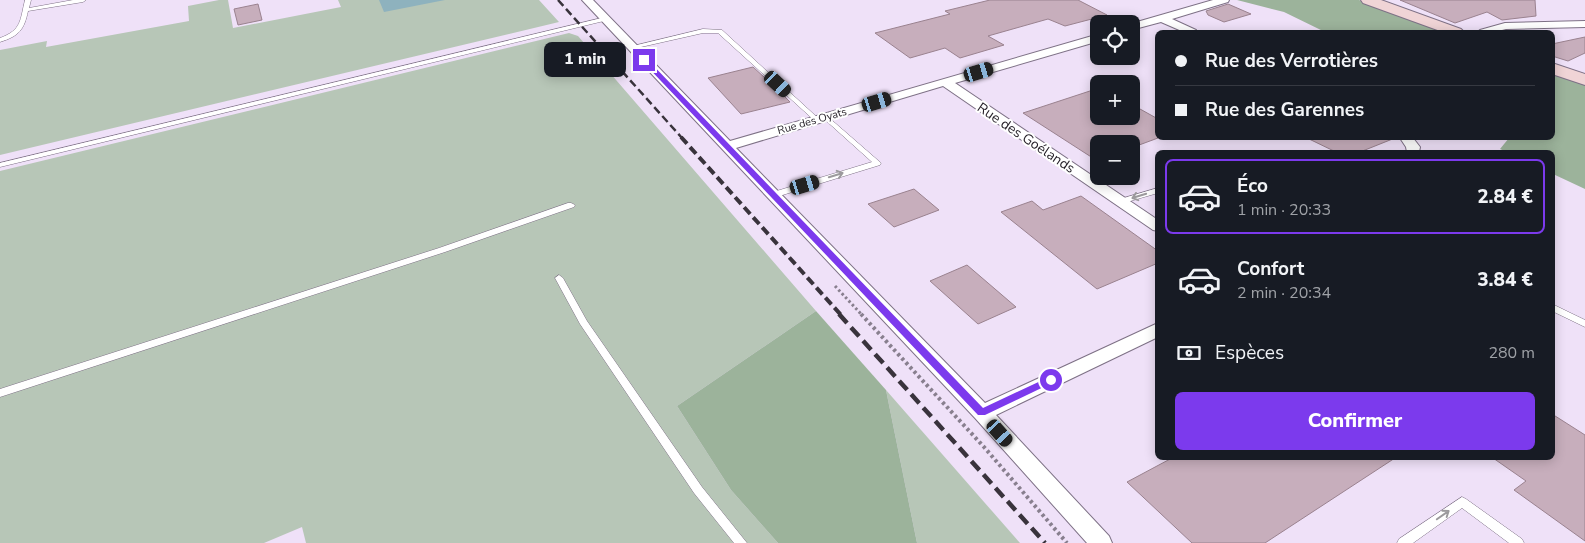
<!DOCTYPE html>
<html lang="fr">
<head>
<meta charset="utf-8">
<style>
	:root { --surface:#171b24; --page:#242831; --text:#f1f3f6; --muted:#9ea1a6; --line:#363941; --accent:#7c3aed }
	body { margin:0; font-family:"Nunito Sans",sans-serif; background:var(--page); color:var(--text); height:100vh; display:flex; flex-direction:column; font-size:19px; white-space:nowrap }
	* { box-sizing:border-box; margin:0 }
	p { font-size:16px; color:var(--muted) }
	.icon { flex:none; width:28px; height:28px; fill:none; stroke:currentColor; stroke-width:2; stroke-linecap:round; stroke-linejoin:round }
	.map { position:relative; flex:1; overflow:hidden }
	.drawer { position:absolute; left:1155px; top:150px; width:400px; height:310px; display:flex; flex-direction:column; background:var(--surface); border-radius:8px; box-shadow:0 2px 12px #0003 }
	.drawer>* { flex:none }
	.guide { position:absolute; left:1155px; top:30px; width:400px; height:110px; border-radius:8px; box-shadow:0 2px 12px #0003; display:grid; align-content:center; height:110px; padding:0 20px; background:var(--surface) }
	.fabs { position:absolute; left:1090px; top:15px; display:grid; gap:10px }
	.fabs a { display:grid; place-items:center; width:50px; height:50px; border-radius:8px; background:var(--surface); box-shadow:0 2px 12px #0003; font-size:25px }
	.end { position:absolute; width:22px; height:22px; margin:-11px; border:6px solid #7c3aed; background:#fff; box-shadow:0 0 0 2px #fff }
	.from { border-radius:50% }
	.bubble { position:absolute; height:35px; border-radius:8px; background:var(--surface); box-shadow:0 2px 12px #0003; font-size:16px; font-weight:800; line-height:35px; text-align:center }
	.car { position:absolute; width:15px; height:30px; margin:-15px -8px; border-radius:6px; box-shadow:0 0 4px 1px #0007; background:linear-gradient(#222 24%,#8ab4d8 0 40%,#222 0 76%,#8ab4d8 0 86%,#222 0) }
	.guide b { display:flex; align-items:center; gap:18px; height:48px; font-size:19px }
	.guide b+b { border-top:1px solid var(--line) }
	.guide i { width:12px; height:12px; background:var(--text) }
	ul { padding:9px 0 0; list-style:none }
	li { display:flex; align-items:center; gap:15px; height:75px; margin:0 10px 8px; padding:0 10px; border:2px solid transparent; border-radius:8px }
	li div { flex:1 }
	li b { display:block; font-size:19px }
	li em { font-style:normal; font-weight:800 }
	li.on { border-color:var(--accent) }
	li>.icon { width:45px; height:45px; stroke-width:1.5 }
	.pay { display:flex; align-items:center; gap:12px; height:55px; padding:0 20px; font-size:19px }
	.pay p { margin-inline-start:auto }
	.primary-button { display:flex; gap:10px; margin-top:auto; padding:10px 20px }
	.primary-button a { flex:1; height:58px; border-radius:8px; background:var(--accent); color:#fff; font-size:20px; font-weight:800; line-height:58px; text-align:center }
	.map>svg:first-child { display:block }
	.green { fill:#b7c6b7 }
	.forest { fill:#9cb39b }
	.water { fill:#8eb2be }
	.building { fill:#c7aebc; stroke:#9a828f }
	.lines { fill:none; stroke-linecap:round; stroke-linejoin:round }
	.lane-casing { stroke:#7e7186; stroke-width:1 }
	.street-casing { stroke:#7e7186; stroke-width:2 }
	.secondary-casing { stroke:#7e7186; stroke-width:2 }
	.path-far1 { stroke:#887f8e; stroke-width:3; stroke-dasharray:2.5 2.5; stroke-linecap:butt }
	.path { stroke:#887f8e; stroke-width:4; stroke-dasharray:3 3; stroke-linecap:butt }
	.lane { fill:#fff; fill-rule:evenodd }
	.street { fill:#fff; fill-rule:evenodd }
	.secondary { fill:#f0d4d6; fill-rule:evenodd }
	.rail-far2 { stroke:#39333c; stroke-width:2.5; stroke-dasharray:8 4; stroke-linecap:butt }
	.rail-far1 { stroke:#39333c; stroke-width:4; stroke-dasharray:9 4.5; stroke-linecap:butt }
	.rail { stroke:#39333c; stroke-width:4.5; stroke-dasharray:12 6; stroke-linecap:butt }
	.oneway { stroke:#9c9a9d }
	.route { fill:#7c3aed }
	.labels { text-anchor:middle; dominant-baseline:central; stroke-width:4; stroke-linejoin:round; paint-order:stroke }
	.far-street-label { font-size:11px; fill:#231e26; stroke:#fff }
	.street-label { font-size:14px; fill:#231e26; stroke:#fff }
</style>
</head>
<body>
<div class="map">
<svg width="1585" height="543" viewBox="0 0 1585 543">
	<rect width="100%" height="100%" fill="#efe1f8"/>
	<g class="green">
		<path d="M219 0H228L233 28 341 7 338 0H539L559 22 0 155V50L47 41 46 47 189 21 188 6Z"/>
		<path d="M569 33 578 36 816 311 677 406 731 490 778 543H306L302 527 264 543H0V171Z"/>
		<path d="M886 390 1020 543H917Z"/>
	</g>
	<g class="forest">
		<path d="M1237 0H1359L1447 32H1325L1284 12Z"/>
		<path d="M1553 72 1585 84V189L1553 174 1552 152H1507L1500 149 1509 138H1552Z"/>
		<path d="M816 311 886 390 917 543H778L731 490 677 406Z"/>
	</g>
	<path class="water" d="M379 0H445L384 12Z"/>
	<g class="building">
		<path d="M990 0H1078L1107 15 1065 26 1048 19 988 36 1004 45 960 58 945 48 910 58 875 33 950 14 945 11Z"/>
		<path d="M1400 0H1535L1536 16 1502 20 1487 12 1455 23Z"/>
		<path d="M258 4 262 20 238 25 234 9Z"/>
		<path d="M1228 4 1251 14 1224 22 1208 15 1206 11Z"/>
		<path d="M1585 37V53L1568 61 1552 56V44Z"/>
		<path d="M753 67 776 88 790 102 741 114 708 78Z"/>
		<path d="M1099 88V116H1131V104L1158 119V138L1131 148V144H1099V162L1023 113Z"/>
		<path d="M1307 138H1395L1360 152H1336Z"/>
		<path d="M914 189 939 210 894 227 868 204Z"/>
		<path d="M1081 196 1158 251V263L1097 289 1001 212 1032 201 1043 210Z"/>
		<path d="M967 265 1016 307 978 324 930 281Z"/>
		<path d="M1552 414 1585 435V541L1514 490 1526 481 1493 458H1552Z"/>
		<path d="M1172 458H1395L1265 543H1192L1127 482Z"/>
	</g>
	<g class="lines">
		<defs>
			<g id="lane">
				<path d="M25 0H31L29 8 73 0H86L83 2 28 11C24 30 19 36 0 42V38C22 30 20 20 25 0Z"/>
				<path d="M606 17 609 19 608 20 0 167V163Z"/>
				<path d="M703 29 722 30 819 119V121H815L718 33H703L632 49 629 47Z"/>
				<path d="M825 115 827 116 881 163 880 165 776 197H770L769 195 770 193 872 162 823 118V116Z"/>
				<path d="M1158 188V193L1120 204 1116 202 1117 200Z"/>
				<path d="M568 203H571L575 205 574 207 445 252 0 397V389L439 248Z"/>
				<path d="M559 275 563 278 587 321 702 487 747 543H734L694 493 580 324 555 278Z"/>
				<path d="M1552 304 1585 320V327L1552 311Z"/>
				<path d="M1462 497 1466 499 1522 539 1524 543H1509L1462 508 1413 543H1397L1399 539Z"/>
			</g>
			<g id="street">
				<path d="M582 0H593L730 141 1099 34V41L955 83 1158 220V231L1153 230 943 86 736 148 985 403 1158 323V337L996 415 1109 536 1112 543H1087L975 418Z"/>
				<path d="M1213 0H1229L1228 2 1172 19 1196 30 1197 32H1184L1161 22 1131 30 1130 24Z"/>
				<path d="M1585 21V27L1506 29 1494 32H1478L1480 30 1505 23Z"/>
				<path d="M1400 138H1413L1420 147 1419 152H1407L1406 147Z"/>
			</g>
			<g id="secondary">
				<path d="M1361 0H1381L1461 29 1464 32H1443L1363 3Z"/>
				<path d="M1552 63 1585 74V85L1552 74Z"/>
			</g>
		</defs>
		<use href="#lane" class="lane-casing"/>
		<use href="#street" class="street-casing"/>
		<use href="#secondary" class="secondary-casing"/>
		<path class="path-far1" d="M835 286 862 315"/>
		<path class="path" d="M861 314 984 447 1067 543"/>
		<use href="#lane" class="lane"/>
		<use href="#street" class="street"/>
		<use href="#secondary" class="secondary"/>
		<path class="rail-far2" d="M558 0 682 138"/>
		<path class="rail-far1" d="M681 137 841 315"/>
		<path class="rail" d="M839 314 1045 543"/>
	</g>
	<defs><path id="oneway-shaft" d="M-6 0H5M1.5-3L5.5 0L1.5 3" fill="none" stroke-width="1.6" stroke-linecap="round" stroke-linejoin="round" transform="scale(1.25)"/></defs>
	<g class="oneway">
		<use href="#oneway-shaft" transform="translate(836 175) rotate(-17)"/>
		<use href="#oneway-shaft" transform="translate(1139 196) rotate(163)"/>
		<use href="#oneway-shaft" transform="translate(1443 515) rotate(-35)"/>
	</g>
	<path class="route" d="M642 58H646L983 408 1047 378H1054V382L985 415H978L642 61Z"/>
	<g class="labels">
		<g class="far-street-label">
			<text transform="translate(812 121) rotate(-16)">Rue des Oyats</text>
		</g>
		<g class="street-label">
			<text transform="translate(1026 138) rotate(34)">Rue des Goélands</text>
		</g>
	</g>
</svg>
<div class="fabs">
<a><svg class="icon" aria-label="locate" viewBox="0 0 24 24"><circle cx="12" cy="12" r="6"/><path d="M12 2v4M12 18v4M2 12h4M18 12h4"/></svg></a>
<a>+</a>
<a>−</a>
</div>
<i class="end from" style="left:1051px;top:380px"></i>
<i class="end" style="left:644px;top:60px"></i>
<div class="bubble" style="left:544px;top:42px;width:82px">1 min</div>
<i class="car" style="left:979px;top:72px;rotate:73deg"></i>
<i class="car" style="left:778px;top:84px;rotate:133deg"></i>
<i class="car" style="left:877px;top:102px;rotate:73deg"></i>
<i class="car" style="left:805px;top:185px;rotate:73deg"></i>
<i class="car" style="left:1000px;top:433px;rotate:138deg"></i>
<div class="guide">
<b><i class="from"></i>Rue des Verrotières</b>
<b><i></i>Rue des Garennes</b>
</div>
<section class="drawer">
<ul>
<li class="on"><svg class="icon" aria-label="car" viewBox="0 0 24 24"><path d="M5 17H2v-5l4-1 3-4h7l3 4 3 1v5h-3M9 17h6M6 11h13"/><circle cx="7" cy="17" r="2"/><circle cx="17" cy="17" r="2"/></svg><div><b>Éco</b><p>1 min · 20:33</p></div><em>2.84 €</em></li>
<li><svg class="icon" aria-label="car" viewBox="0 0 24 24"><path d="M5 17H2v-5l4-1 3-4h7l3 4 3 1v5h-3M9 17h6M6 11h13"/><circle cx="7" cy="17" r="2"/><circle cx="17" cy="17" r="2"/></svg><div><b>Confort</b><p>2 min · 20:34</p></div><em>3.84 €</em></li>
</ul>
<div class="pay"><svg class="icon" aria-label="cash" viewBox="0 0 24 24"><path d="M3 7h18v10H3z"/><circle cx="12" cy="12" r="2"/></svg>Espèces<p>280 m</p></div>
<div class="primary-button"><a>Confirmer</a></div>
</section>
</div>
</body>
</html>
